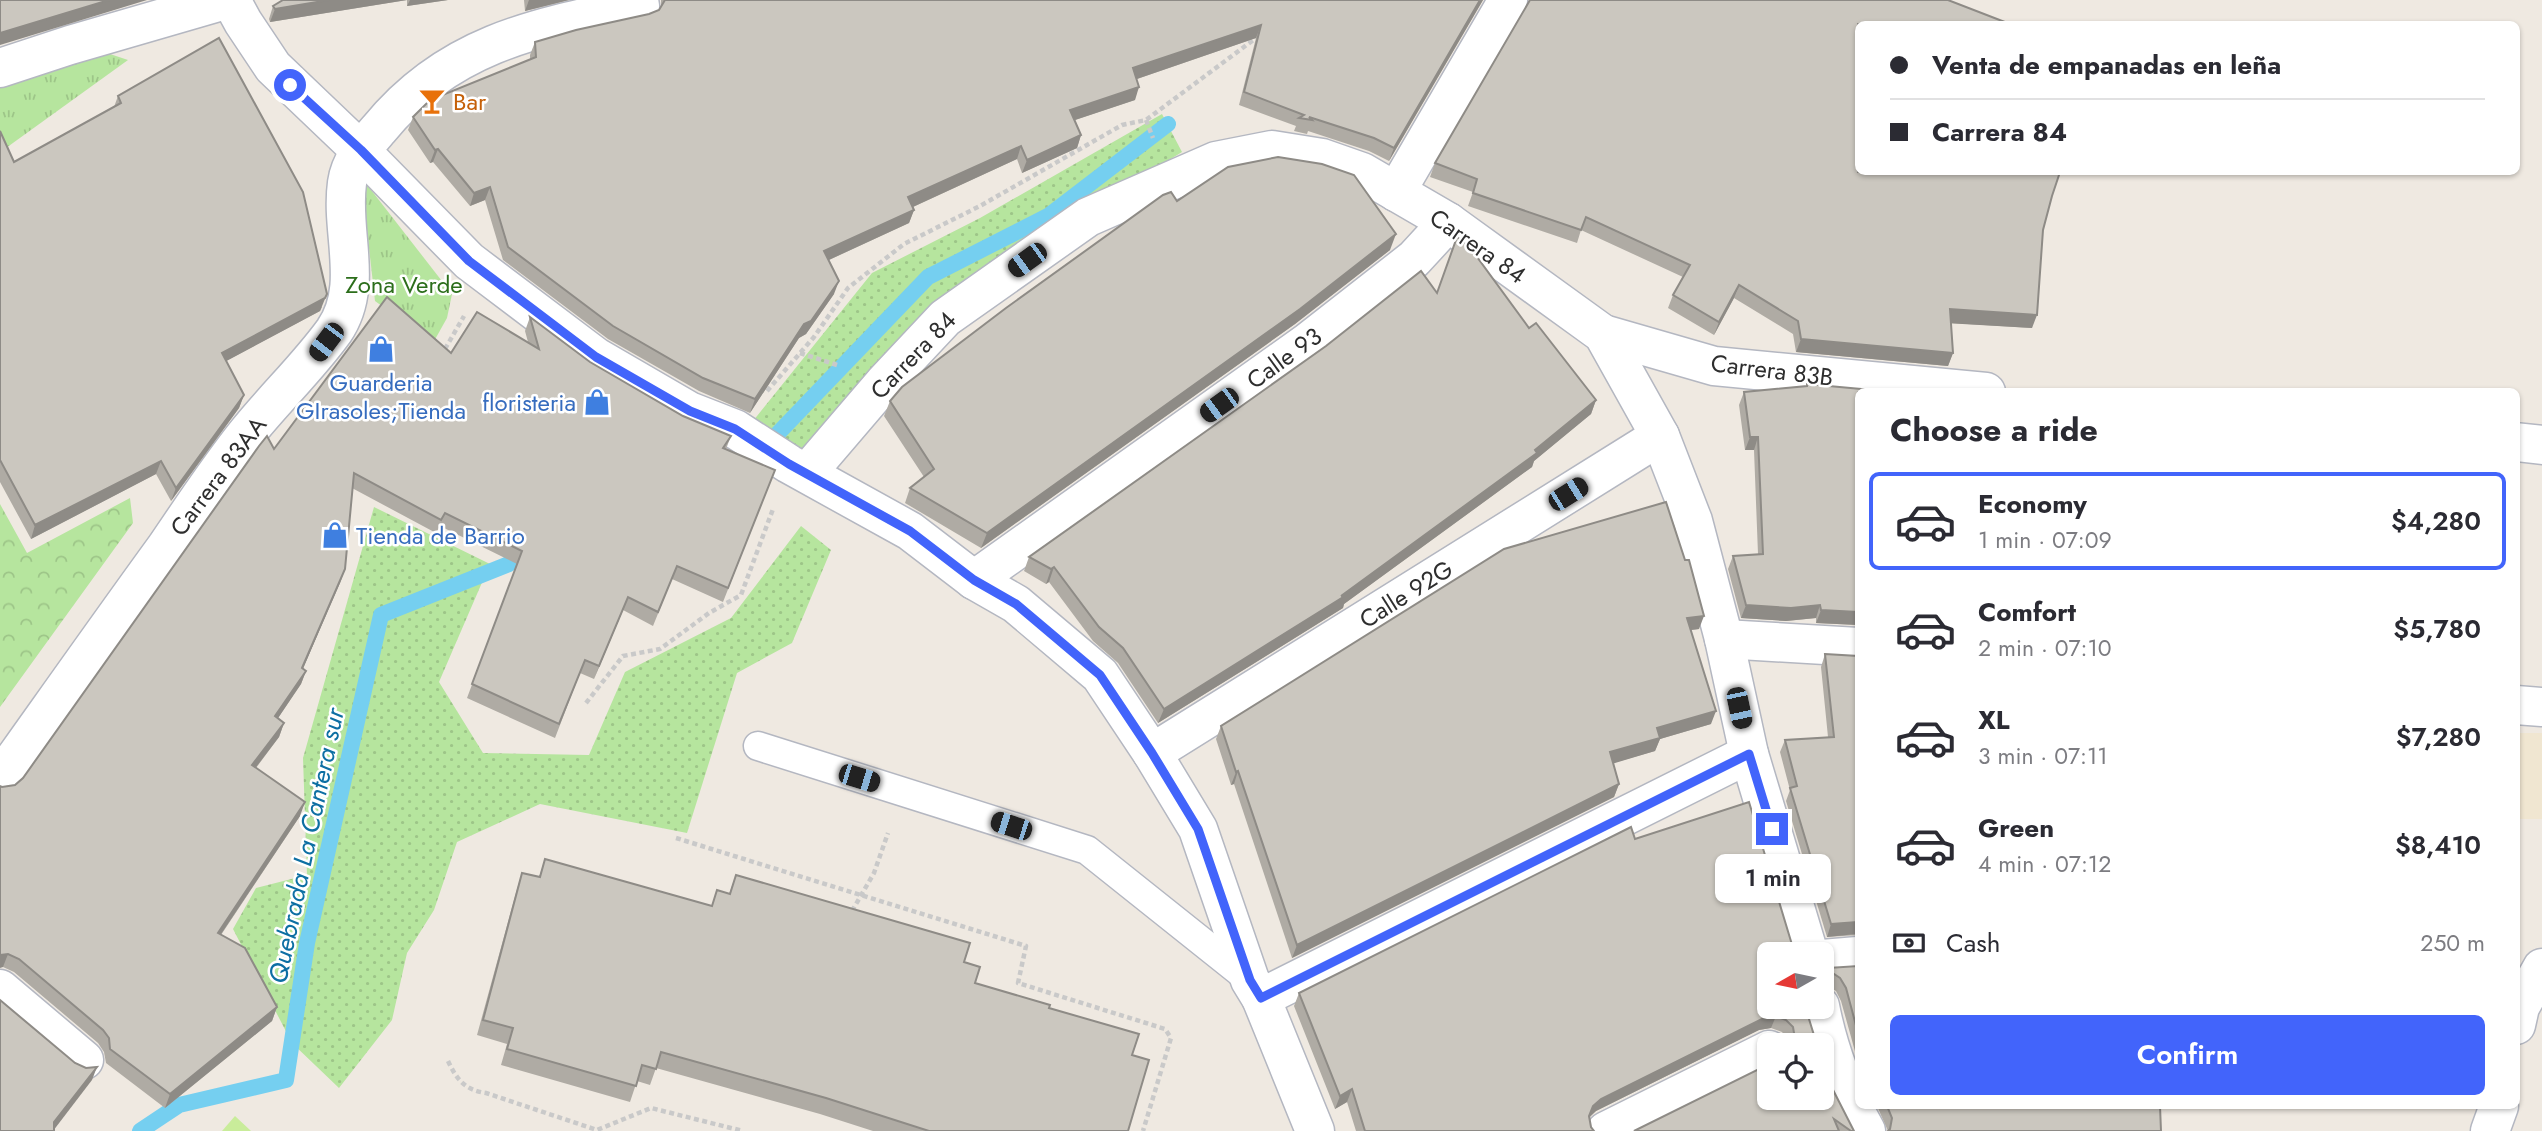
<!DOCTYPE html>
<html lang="en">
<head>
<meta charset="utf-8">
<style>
	:root { --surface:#fff; --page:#f7f7f7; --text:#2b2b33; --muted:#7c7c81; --line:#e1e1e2; --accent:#4264fb }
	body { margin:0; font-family:Jost,sans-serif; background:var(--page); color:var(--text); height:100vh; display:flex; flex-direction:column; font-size:26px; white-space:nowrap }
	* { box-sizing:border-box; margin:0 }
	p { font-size:23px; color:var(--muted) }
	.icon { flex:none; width:38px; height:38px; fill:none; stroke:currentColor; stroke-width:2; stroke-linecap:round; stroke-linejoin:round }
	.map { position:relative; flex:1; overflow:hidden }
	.drawer { position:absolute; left:1855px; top:388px; width:665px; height:721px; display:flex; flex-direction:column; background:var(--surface); border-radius:10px; box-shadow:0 2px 5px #0004 }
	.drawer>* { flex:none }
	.top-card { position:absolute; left:1855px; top:21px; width:665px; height:154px; border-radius:10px; box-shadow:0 2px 5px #0004; display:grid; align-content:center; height:154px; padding:0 35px; background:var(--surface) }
	.needle { width:46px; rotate:261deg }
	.controls { position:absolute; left:1757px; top:942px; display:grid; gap:14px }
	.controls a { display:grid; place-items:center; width:77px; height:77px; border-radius:10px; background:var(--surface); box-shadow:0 2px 5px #0004; font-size:35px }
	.end { position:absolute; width:32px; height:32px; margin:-16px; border:9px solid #4264fb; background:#fff; box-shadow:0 0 0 4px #fff }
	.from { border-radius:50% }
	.bubble { position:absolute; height:49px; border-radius:10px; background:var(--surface); box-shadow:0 2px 5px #0004; font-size:23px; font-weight:600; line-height:49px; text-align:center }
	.car { position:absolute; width:21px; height:42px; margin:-21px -10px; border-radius:9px; box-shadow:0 0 5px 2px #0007; background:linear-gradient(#222 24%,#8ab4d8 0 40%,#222 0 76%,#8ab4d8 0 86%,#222 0) }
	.top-card b { display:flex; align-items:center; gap:24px; height:66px; font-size:26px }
	.top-card b+b { border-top:2px solid var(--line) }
	.top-card i { width:18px; height:18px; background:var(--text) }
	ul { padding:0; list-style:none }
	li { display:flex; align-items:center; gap:21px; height:98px; margin:0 14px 10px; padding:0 21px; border:4px solid transparent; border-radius:10px }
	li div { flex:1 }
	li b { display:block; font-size:26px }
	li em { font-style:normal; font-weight:600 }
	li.active { border-color:var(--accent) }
	li>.icon { width:63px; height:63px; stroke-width:1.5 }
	h2 { padding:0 35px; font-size:32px; line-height:84px }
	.pay { display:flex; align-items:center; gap:18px; height:77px; padding:0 35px; font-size:26px }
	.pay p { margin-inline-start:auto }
	.primary-button { display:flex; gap:14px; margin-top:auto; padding:14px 35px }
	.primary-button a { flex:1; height:80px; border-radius:10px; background:var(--accent); color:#fff; font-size:28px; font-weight:600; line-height:80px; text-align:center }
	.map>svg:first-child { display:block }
	.education { fill:#f0e6d1 }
	.grass { fill:url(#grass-dots) }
	.forest { fill:url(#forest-crowns) }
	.park { fill:url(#park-tufts) }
	.pitch { fill:#c9ec9a }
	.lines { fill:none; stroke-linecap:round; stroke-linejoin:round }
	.stream { stroke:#75cff0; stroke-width:16 }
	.service-casing { stroke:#b4b7c1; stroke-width:31 }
	.minor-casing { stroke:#b4b7c1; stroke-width:41 }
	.tertiary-casing { stroke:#b4b7c1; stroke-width:41 }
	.path { stroke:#c9c9c9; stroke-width:4.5; stroke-dasharray:5 3.5; stroke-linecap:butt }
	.service { stroke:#fff; stroke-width:28 }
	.minor { stroke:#fff; stroke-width:38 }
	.tertiary { stroke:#fff; stroke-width:38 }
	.wall { fill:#afaba4 }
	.shaded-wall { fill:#8e8b86 }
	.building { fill:#cbc7bf; stroke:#8e8b86; stroke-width:2 }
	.route { stroke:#4264fb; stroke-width:9 }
	.labels { text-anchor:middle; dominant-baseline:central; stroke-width:5; stroke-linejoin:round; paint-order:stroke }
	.food-label { font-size:24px; fill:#c56008; stroke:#fff; text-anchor:start }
	.street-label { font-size:24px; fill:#2e2e2e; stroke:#fff }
	.park-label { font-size:24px; fill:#2c6e1b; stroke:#fff }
	.shop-label { font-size:24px; fill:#366cbe; stroke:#fff }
	.water-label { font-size:26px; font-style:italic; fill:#0d6fa3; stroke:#fff }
</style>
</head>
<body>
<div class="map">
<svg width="2542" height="1131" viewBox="0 0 2542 1131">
	<defs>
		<pattern id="grass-dots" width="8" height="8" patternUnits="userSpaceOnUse" patternTransform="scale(1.75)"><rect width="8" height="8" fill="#b6e59e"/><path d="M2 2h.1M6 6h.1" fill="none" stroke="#9dc588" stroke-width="1.8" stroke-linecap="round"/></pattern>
		<pattern id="forest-crowns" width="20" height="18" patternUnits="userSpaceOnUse" patternTransform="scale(1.75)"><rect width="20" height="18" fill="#b6e59e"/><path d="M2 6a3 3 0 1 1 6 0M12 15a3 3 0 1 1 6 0" fill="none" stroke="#9dc588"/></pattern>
		<pattern id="park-tufts" width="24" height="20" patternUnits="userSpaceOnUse" patternTransform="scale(1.75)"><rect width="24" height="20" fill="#b6e59e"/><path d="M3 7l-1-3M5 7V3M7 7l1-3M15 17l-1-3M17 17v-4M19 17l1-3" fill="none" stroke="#9dc588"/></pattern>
	</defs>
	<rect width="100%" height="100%" fill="#efe9e1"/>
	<rect class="education" x="2517" y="733" width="25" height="86"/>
	<g class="grass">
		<path d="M1162 114 1182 152 1042 238 796 456 749 426 872 273 980 218Z"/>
		<path d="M374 507 490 564 439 682 483 753 589 755 625 672 731 618 801 526 831 550 792 643 737 673 687 833 540 804 457 842 434 910 407 953 392 1020 339 1088 292 1043 233 929 256 888 307 875 303 758Z"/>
	</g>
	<path class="forest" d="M130 498 133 523 0 707V504L27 553Z"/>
	<g class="park">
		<path d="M98 50 128 60 6 148 0 134V87Z"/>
		<path d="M361 177 452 294 447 318 433 343 375 301Z"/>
	</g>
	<path class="pitch" d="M235 1116 251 1131H222Z"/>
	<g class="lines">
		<g class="stream">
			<path d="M763 449 928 277 1048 216 1168 124"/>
			<path d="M140 1131 179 1105 286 1080 307 943 381 615 509 564 515 553"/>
		</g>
		<defs>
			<path id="service" d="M758 746 1087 850 1250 980"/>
			<g id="minor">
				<path d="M0 68 70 45 225 0"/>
				<path d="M1396 192 1508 0"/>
				<path d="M1603 334 1714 366 1986 392"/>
				<path d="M2516 442 2542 445"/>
				<path d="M807 473 884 383 945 318 1088 217 1216 161 1272 150 1322 158 1362 172 1448 222 1603 334 1660 436 1693 521 1724 639 1749 754 1809 954"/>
				<path d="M974 580 1308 342 1414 259 1448 222"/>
				<path d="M1724 639 1858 647"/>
				<path d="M2516 705 2542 707"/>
				<path d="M1152 753 1660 436"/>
				<path d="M0 779C55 702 110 624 166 547 192 509 218 469 247 433 275 398 308 367 334 331 365 286 340 233 347 183 350 161 365 145 379 129 449 43 538 27 640 6L639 0"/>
				<path d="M1822 959 1858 956"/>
				<path d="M0 989 84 1060"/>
				<path d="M1261 998 1749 754"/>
				<path d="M1820 1006C1828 1048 1845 1094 1866 1131"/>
				<path d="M2516 1025 2520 1007 2542 968"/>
				<path d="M1606 1131 1769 1050"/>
				<path d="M2490 1131 2499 1106"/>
			</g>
			<path id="tertiary" d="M231 0 243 22 273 67 361 151 469 261 596 357 689 411 735 429 789 464 910 531 974 580 1016 604 1100 675 1152 753 1198 829 1250 980 1261 998 1315 1131"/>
		</defs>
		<use href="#service" class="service-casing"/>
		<use href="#minor" class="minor-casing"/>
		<use href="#tertiary" class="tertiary-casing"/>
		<g class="path">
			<path d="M1146 120 1153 138"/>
			<path d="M445 349 464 316"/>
			<path d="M800 353 837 365"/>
			<path d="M767 391 814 337 848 288 904 244 980 206 1122 125 1146 120 1260 35"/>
			<path d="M586 703 623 656 660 649 709 613 741 595 773 509"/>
			<path d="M676 838 1026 946 1018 983 1165 1029 1171 1038 1143 1131"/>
			<path d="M852 911 874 873 888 833"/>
			<path d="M448 1061C457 1080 465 1090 486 1093L597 1130 651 1108 743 1131"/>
		</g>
		<use href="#service" class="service"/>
		<use href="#minor" class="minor"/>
		<use href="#tertiary" class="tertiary"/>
	</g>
	<g class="wall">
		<path d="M283 0H448L407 6V0L270 22 269 19 273 6Z"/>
		<path d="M524 0H569L525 11Z"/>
		<path d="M661 0H1483L1389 161 1369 151 1308 131 1307 134 1294 131 1296 126 1239 105 1256 38 1137 79 1135 100 1075 120 1081 135 1077 148 1022 173 1017 159 913 207 914 210 909 223 829 260 834 294 806 334 799 338 750 413 699 391 608 339 503 260 485 200 470 206 433 162 430 163 408 130 413 117 530 59V55L535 42 649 14 659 10 661 6Z"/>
		<path d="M1530 0H1948L1858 24 2052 196 2043 230 2032 328 1951 323 1953 353 1948 366 1796 352 1793 334 1734 298 1714 335 1668 308 1673 295 1683 277 1581 230 1577 243 1468 206 1473 192 1430 177 1435 163Z"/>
		<path d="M118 96 322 307 320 311 226 361 244 395 239 408 171 501 156 474 31 539 0 482V131L14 162 114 107Z"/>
		<path d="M1177 201 1390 250 1295 324 981 548 905 503 910 488 924 477 884 416 890 401Z"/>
		<path d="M530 317 590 362 683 416 731 436 726 449 770 483 723 602 672 579 653 626 623 610 594 679 580 673 555 738 467 698 517 564 440 526 436 533 352 488 345 569 303 669 306 671 301 684 278 718 284 723 279 737 256 768 300 816 221 935 277 1007 272 1021 165 1108 106 1063 104 1052 98 1043 14 972 3 967 2 787 15 785 23 778 274 449 451 353 528 342 525 331Z"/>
		<path d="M1529 328 1596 400 1591 414 1534 461 1532 467 1344 604 1343 608 1158 723 1118 663 1093 641 1049 582 1046 584 1024 571 1029 557Z"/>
		<path d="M1807 384 1858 392V625L1816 623V618L1786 621 1741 618 1728 569 1733 556 1758 554 1754 450H1745L1739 405 1744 392 1806 386Z"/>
		<path d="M1504 549 1699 629 1691 630 1711 724 1660 739 1655 751 1613 763 1619 784 1614 797 1292 958 1234 784 1231 785 1216 739 1221 726Z"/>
		<path d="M1825 654 1858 656V935L1827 937 1786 801 1790 790 1780 752 1785 740 1828 737 1821 667Z"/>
		<path d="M1635 839 1769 954 1807 1015 1817 1045H1789L1788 1040 1782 1032 1771 1028 1759 1030 1596 1111 1589 1118 1591 1127 1594 1131H1356L1347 1102 1335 1109 1294 1006 1299 993Z"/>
		<path d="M545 859 712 906 717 890 729 894 736 875 964 962 975 983 1049 1008 1132 1055 1128 1131H873L820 1114 656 1068 650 1085 637 1081 630 1102 501 1065 507 1044 477 1035 517 889 522 873 539 877Z"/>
		<path d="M1858 966V1062L1841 1001 1836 991 1826 985 1828 968Z"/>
		<path d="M1829 1082 1854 1131H1634Z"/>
		<path d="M1877 1106H2160L1888 1131Z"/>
	</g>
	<g class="shaded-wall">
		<path d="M109 0H147L0 45V33Z"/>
		<path d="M329 0H407L270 22 275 9Z"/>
		<path d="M410 0H448L407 6Z"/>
		<path d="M529 0H569L525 11Z"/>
		<path d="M1480 0H1483L1389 161 1394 148Z"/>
		<path d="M1261 25 1256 38 1128 82 1133 68Z"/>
		<path d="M1139 87 1135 100 1066 123 1070 110Z"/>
		<path d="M1081 135 1077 148 1022 173 1027 160Z"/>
		<path d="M1021 146 1017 159 904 211 908 197Z"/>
		<path d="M438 149 433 162 430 163 435 150Z"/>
		<path d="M490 187 485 200 470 206 474 193Z"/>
		<path d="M914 210 909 223 820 264 824 251Z"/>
		<path d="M1396 234 1390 250 1295 324 981 548 987 533Z"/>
		<path d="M839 281 834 294 806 334 799 338 750 413 755 399 804 324Z"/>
		<path d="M1739 285 1734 298 1714 335 1719 322Z"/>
		<path d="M327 294 320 311 217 366 222 353Z"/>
		<path d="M1950 309 2037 315 2032 328 1945 323Z"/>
		<path d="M1801 339 1953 353 1948 366 1796 352Z"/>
		<path d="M244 395 239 408 171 501 176 488Z"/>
		<path d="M1596 400 1591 414 1534 461 1532 467 1344 604 1343 608 1158 723 1164 709 1341 596 1535 450Z"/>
		<path d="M1750 437H1758L1754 450H1745Z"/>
		<path d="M161 461 156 474 31 539 35 525Z"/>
		<path d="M1054 567 1049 582 1046 584 1051 569Z"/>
		<path d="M345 569 340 583 297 682 302 668Z"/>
		<path d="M628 597 623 610 594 679 599 666Z"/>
		<path d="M1746 605H1820L1816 618 1786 621 1741 618Z"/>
		<path d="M1821 610 1858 612V625L1816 623Z"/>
		<path d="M1704 616 1699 629 1682 631 1687 618Z"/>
		<path d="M306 671 301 684 270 730 275 716Z"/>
		<path d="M1716 711 1711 724 1660 739 1655 751 1605 766 1610 752 1657 728Z"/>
		<path d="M284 723 279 737 247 779 252 765Z"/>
		<path d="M1238 771 1234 784 1231 785 1236 772Z"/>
		<path d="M1619 784 1614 797 1292 958 1297 945Z"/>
		<path d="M305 802 300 816 213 946 218 933Z"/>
		<path d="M1858 922V928L1856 934 1827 937 1831 924Z"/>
		<path d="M8 954 3 967 0 968V955Z"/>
		<path d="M1822 972H1831L1826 985H1822Z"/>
		<path d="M277 1007 272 1021 165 1108 170 1094Z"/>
		<path d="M1776 1016 1771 1028 1759 1030 1596 1111 1588 1118 1593 1106 1601 1099 1764 1018Z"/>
		<path d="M97 1067 92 1080 53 1131 54 1122Z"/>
		<path d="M1352 1089 1347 1102 1335 1109 1340 1096Z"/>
	</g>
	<g class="building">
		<path d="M0 0H109L0 33Z"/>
		<path d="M283 0H329L275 9 273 6Z"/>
		<path d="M665 0H1480L1394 148 1374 138 1309 117 1312 120 1299 118 1304 115 1244 92 1261 25 1133 68 1139 87 1070 110 1081 135 1027 160 1021 146 908 197 914 210 824 251 839 281 811 321 804 324 755 399 703 378 613 326 508 247 490 187 474 193 438 149 435 150 413 117 430 100 536 57 535 42 576 30 649 14 659 10Z"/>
		<path d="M1530 0H1948L2010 24H1858V172H2060L2052 196 2043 230 2037 315 1950 309 1953 353 1801 339 1798 321 1739 285 1719 322 1673 295 1690 265 1586 217 1581 230 1473 193 1477 179 1435 163Z"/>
		<path d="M219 38 303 192 327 294 325 298 222 353 244 395 176 488 161 461 35 525 0 460V131L14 162 121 103 118 96Z"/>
		<path d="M1278 157 1322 164 1354 175 1396 234 1300 309 987 533 910 488 934 469 890 401 902 387 1006 308 1163 195 1171 192 1177 201 1228 167Z"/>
		<path d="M1457 237 1469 246 1529 328 1536 323 1596 400 1535 450 1537 453 1341 596 1348 594 1164 709 1123 648 1099 627 1054 567 1051 569 1029 557 1326 346 1421 271 1437 293Z"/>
		<path d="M387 297 451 353 477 312 539 349 530 317 590 362 683 416 731 436 723 448 775 470 728 588 677 566 658 612 628 597 599 666 585 660 559 724 472 684 522 551 445 513 441 520 354 473 345 569 302 668 306 671 275 716 284 723 252 765 305 802 218 933 245 948 277 1007 170 1094 110 1049 109 1038 103 1030 19 959 8 954 0 955V786L2 787 15 785 23 778 259 446 267 436 274 449Z"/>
		<path d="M1807 384 1894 392H1858V612L1821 610 1820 605 1791 608 1746 605 1733 556 1763 554 1758 437H1750L1744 392 1807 386Z"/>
		<path d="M1666 502 1685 560H1689L1704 616 1687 618 1716 711 1657 728 1660 738 1610 752 1619 784 1297 945 1238 771 1236 772 1221 726 1504 549Z"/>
		<path d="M1825 654 1858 656V922L1831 924 1790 788 1797 786 1785 740 1834 737Z"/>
		<path d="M1749 802 1793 948 1796 954H1769V1006H1805L1817 1045H1793L1795 1039 1793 1027 1786 1020 1776 1016 1764 1018 1601 1099 1593 1106 1589 1116 1591 1127 1594 1131H1365L1352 1089 1340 1096 1299 993 1631 827 1635 839Z"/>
		<path d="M545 859 712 906 717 890 730 894 736 875 970 943 964 962 980 967 975 983 1050 1005 1049 1008 1139 1034 1132 1055 1149 1060 1128 1131H929L826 1098 661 1052 656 1069 642 1065 636 1086 507 1049 513 1028 483 1020 522 873 540 877Z"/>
		<path d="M1858 966V1033L1846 988 1840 978 1831 972H1822V967L1828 968Z"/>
		<path d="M0 1000 75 1063 86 1068 97 1067 54 1122V1131H0Z"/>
		<path d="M1822 1060 1829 1082 1854 1131H1851L1834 1119 1839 1131H1634L1769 1064V1097H1822Z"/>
		<path d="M1887 1106H2160L2161 1131H1888L1890 1129 1892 1118Z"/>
	</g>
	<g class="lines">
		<path class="route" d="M290 85 361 150 469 261 596 357 690 411 735 429 789 464 910 531 974 580 1016 604 1100 675 1152 753 1198 829 1250 980 1261 998 1749 754 1772 829"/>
	</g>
	<defs>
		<symbol id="bar-bare" viewBox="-9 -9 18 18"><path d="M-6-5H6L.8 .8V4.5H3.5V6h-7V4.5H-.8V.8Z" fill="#e8710a" stroke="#fff" stroke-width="2.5" paint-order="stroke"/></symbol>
		<symbol id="shop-bare" viewBox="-9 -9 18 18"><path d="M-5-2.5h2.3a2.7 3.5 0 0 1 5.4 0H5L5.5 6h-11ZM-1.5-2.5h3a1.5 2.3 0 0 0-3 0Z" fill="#3f7fe0" stroke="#fff" stroke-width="2.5" paint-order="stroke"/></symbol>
	</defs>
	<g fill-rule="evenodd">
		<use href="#bar-bare" x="413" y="82" width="38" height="38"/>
		<use href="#shop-bare" x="362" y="330" width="38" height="38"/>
		<use href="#shop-bare" x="578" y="383" width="38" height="38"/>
		<use href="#shop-bare" x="316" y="516" width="38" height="38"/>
	</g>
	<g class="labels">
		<g class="food-label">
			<text x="453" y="101">Bar</text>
		</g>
		<g class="street-label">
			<text transform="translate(1478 246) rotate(35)">Carrera 84</text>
			<text transform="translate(913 355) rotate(-46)">Carrera 84</text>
			<text transform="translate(1284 358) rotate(-36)">Calle 93</text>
			<text transform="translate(1772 370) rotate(7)">Carrera 83B</text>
			<text transform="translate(218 476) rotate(-53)">Carrera 83AA</text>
			<text transform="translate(1406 594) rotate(-32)">Calle 92G</text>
		</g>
		<g class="park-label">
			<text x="404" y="284">Zona Verde</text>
		</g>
		<g class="shop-label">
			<text x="381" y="382">Guarderia<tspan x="381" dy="28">GIrasoles;Tienda</tspan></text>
			<text x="576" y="402" text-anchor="end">floristeria</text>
			<text x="356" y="535" text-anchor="start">Tienda de Barrio</text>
		</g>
		<g class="water-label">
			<text transform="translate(306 846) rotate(-78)">Quebrada La Cantera sur</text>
		</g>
	</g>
</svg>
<div class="controls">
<a><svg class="needle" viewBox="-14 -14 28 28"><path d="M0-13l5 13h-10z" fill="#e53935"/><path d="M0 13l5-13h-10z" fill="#7c7c81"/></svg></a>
<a><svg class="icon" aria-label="locate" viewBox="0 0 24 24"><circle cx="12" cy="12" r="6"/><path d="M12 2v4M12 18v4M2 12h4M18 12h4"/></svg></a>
</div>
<i class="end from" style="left:290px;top:85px"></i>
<i class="end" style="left:1772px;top:829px"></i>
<div class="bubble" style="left:1715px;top:854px;width:116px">1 min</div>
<i class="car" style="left:1027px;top:260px;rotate:234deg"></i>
<i class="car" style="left:326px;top:342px;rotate:217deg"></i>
<i class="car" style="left:1219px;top:405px;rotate:234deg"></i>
<i class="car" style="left:1568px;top:494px;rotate:58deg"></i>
<i class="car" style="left:1739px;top:708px;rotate:168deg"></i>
<i class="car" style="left:859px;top:778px;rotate:107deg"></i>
<i class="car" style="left:1011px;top:826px;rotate:288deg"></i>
<div class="top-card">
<b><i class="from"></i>Venta de empanadas en leña</b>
<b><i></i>Carrera 84</b>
</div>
<section class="drawer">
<h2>Choose a ride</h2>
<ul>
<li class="active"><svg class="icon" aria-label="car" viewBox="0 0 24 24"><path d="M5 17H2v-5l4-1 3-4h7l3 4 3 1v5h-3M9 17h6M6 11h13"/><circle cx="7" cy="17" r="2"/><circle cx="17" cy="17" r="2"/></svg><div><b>Economy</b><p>1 min · 07:09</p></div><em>$4,280</em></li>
<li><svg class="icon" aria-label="car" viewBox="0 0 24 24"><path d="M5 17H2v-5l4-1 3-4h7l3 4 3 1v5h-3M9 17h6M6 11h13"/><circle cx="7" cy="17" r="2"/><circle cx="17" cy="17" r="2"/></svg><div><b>Comfort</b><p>2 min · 07:10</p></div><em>$5,780</em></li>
<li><svg class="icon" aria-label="car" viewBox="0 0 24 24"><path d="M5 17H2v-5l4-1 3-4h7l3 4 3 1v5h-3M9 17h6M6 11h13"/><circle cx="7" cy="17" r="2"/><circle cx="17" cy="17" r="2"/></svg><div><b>XL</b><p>3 min · 07:11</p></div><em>$7,280</em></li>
<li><svg class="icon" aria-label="car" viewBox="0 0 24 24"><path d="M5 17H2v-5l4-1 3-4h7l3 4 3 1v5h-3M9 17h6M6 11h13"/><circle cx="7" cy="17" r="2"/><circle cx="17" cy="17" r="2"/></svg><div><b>Green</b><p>4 min · 07:12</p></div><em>$8,410</em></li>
</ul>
<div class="pay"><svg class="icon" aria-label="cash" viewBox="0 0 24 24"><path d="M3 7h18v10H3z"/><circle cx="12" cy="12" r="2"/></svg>Cash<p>250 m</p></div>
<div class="primary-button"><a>Confirm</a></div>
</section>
</div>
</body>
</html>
